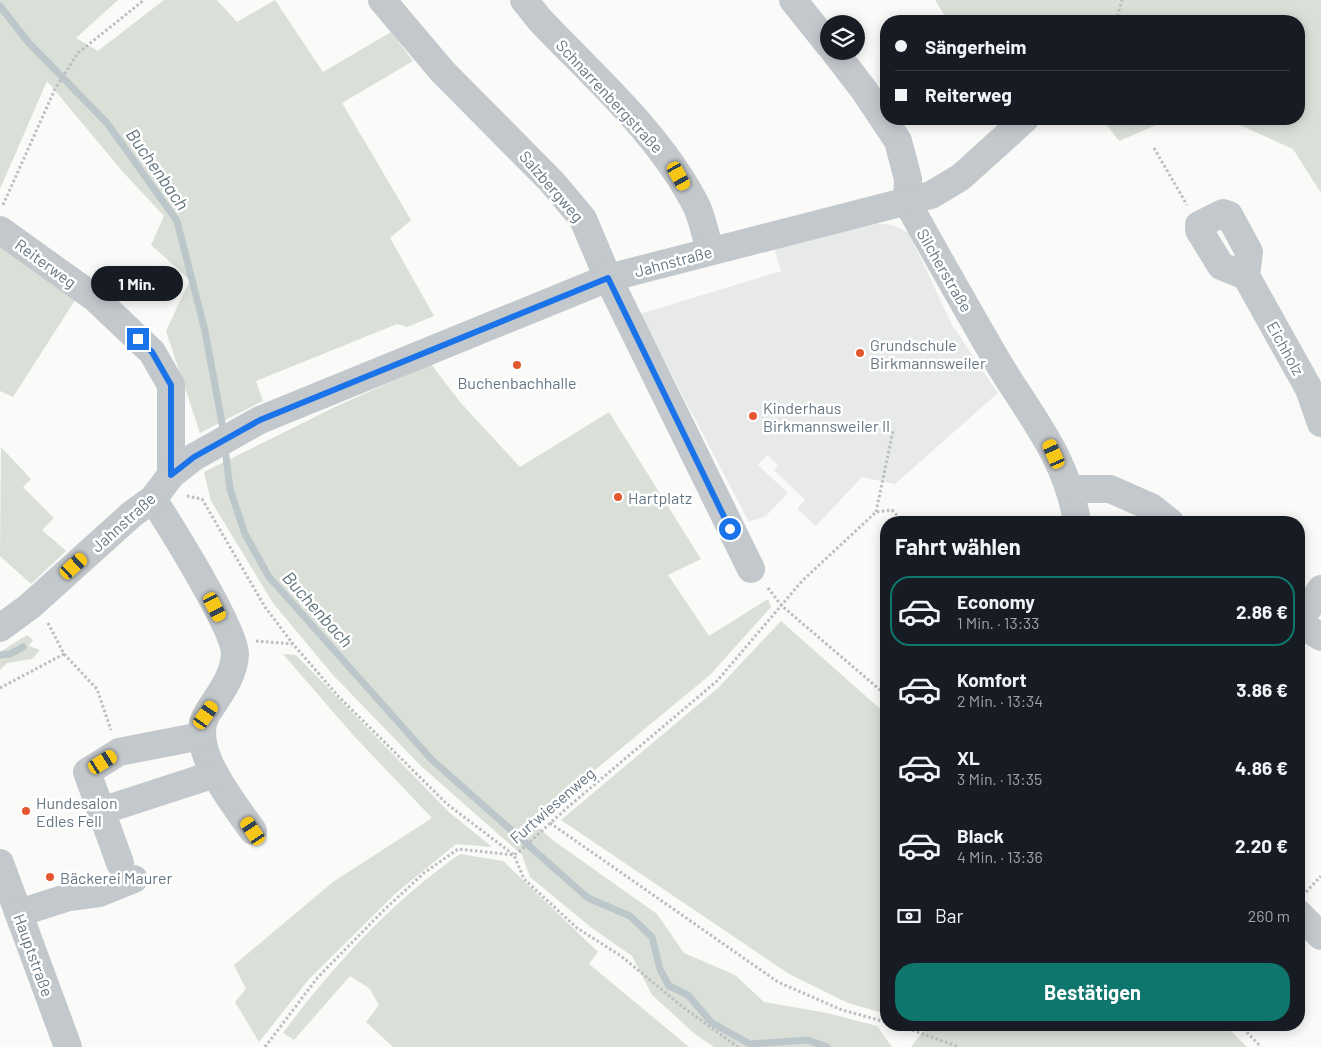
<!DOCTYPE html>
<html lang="de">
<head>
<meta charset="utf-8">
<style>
	:root { --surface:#171b24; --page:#20242c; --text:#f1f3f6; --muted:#9ea1a6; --line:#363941; --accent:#0f766e }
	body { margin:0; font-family:Barlow,sans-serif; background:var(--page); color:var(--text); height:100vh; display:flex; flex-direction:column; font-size:19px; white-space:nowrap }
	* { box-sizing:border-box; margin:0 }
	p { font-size:16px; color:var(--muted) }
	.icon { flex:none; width:28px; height:28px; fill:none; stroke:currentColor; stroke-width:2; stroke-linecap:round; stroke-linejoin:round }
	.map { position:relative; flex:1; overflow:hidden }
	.details { position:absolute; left:880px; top:516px; width:425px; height:515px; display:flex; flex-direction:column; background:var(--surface); border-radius:20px; box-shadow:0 2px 12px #0003 }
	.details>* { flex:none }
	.hud { position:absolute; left:880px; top:15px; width:425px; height:110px; border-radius:20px; box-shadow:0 2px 12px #0003; display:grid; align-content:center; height:110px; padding:0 15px; background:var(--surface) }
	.tools { position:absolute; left:820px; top:15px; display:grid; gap:10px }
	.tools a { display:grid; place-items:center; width:45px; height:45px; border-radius:50%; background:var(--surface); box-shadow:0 2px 12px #0003; font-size:25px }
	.end { position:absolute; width:22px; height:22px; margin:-11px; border:6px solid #1a73e8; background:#fff; box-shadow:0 0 0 2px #fff }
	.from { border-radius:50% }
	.bubble { position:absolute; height:35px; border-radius:18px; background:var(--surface); box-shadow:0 2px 12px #0003; font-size:16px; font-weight:700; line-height:35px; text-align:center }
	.car { position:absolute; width:15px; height:30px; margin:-15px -8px; border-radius:6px; box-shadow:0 0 4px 1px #0007; background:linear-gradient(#f5c518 24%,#345 0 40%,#f5c518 0 76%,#345 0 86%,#f5c518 0) }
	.hud b { display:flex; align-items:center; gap:18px; height:48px; font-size:19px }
	.hud b+b { border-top:1px solid var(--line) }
	.hud i { width:12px; height:12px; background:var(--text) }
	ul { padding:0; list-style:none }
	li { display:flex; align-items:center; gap:15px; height:70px; margin:0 10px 8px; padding:0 5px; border:2px solid transparent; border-radius:20px }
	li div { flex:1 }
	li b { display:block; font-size:19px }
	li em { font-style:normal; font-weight:700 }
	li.active { border-color:var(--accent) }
	li>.icon { width:45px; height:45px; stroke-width:1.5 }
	h2 { padding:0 15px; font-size:22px; line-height:60px }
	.pay { display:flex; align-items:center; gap:12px; height:55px; padding:0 15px; font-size:19px }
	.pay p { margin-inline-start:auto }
	.action { display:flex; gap:10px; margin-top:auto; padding:10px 15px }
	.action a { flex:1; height:58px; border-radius:20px; background:var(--accent); color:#fff; font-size:20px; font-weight:700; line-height:58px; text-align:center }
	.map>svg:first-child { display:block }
	.built { fill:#e8e9e9 }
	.green { fill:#dadfd7 }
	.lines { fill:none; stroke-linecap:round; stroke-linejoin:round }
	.stream { stroke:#bbc7cb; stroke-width:7 }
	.path { stroke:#bbbfc2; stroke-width:3; stroke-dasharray:2.5 2.5; stroke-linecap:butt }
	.minor { stroke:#c3c8cc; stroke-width:28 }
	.route { stroke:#1a73e8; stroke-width:6 }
	.poi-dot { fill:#e4572e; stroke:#fff; stroke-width:2 }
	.labels { text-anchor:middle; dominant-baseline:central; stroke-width:5; stroke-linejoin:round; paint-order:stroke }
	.street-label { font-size:16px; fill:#657683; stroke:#fff }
	.poi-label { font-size:16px; fill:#657683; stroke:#fff; text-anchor:start }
	.water-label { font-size:18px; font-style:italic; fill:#60757c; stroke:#fff }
</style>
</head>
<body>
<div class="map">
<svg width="1321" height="1047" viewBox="0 0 1321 1047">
	<rect width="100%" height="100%" fill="#fafaf8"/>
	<path class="built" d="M873 223 892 225 909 233 952 325 998 393 895 484 862 477 816 526 797 509 805 500 774 470 778 465 767 455 758 465 788 493 766 516 749 522 640 314 781 271 774 248Z"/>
	<g class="green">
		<path d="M0 0H118L76 38 98 51 164 0H217L237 22 275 0 323 72 391 32 413 61 342 103 411 220 390 238 434 316 407 327 397 324 256 381 263 401 200 433 166 331 190 280 151 245 164 216 123 172 47 81 0 189Z"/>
		<path d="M935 0H1321V193L1293 149 1226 119H1299V21H1030L1027 18 1022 21H948Z"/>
		<path d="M1102 119H1170L1119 141Z"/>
		<path d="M0 240 77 297 13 397 0 391Z"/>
		<path d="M431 364 460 402 520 467 609 412 701 559 668 575 709 636 768 599 771 607 710 675 532 822 554 841 657 914 684 953 735 975 764 1002 827 1013 877 1026 892 1047H714L696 1035 652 995 632 956 592 928 530 877 522 855 421 766 333 675 273 603 211 501 204 472 337 406Z"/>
		<path d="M1 447 31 479 23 487 54 518 42 530 66 551 31 584 0 556Z"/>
		<path d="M781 621 886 714V1014L848 1003 789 974 561 820 718 688Z"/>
		<path d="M27 635 33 640 29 646 40 650 32 659 7 663 0 670V652Z"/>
		<path d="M283 654 296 655 449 812 492 847 456 844 396 893 309 979 259 1042 235 1002 246 989 234 965 333 882 432 818 353 735Z"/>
		<path d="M460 854 503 861 598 952 589 964 689 1047H393L366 1022 379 1005 369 988 350 976 294 1040 283 1033C333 966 391 902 460 854Z"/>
		<path d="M925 1025H1225L1247 1047H911L927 1026Z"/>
	</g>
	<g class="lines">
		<g class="stream">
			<path d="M0 6 28 42 107 123 177 221 205 331 224 434"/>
			<path d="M225 448 230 489 245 534 269 577 432 760 588 898 630 916 652 937 660 969 669 986 688 995 712 1023 750 1044 808 1040 827 1047"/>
			<path d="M0 655 10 654 23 647"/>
		</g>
		<g class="path">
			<path d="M1116 21 1122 0"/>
			<path d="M1154 148 1187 205"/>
			<path d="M3 205 55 89 78 53 144 0"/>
			<path d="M187 496 202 499 265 607 293 644"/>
			<path d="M876 512 893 431"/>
			<path d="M768 588 782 606 886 695"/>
			<path d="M48 623 64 654 97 689 111 730"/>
			<path d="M256 641 293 644 339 697 447 804 514 855 524 879 577 928 621 956 684 1008 738 1047"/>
			<path d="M0 688 64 654"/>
			<path d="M550 823 778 982 842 1010 886 1022"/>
			<path d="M1306 892 1321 876"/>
			<path d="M898 1025 959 1047"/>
			<path d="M1240 1025 1261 1047"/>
			<path d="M265 1047 318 977 384 910 424 873 458 849 514 855 521 850 568 807 717 681 802 581 876 512 892 510 903 522"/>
		</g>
		<g class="minor">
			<path d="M382 0 443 72 552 182 583 219 608 278 751 569"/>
			<path d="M524 0 540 20C596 79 660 134 697 207 703 221 706 237 710 251"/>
			<path d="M793 0 829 45"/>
			<path d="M834 51 864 90 898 141 908 179 907 202"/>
			<path d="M907 202C937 256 968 311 999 364 1031 417 1067 458 1077 522"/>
			<path d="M0 230 95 298 152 352 171 385V475"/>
			<path d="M1246 276 1221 266 1199 230V225L1223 213 1229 215 1249 252 1246 276 1309 389 1321 423"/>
			<path d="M1070 489H1110L1151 507 1170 522"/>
			<path d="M153 499C169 524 235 629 235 654 234 676 219 695 208 712 185 746 234 803 253 831"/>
			<path d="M1299 622 1321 589"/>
			<path d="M1299 623 1321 637"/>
			<path d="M0 628 30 606 132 514 153 499 171 475 194 457 260 420 608 278 931 195 961 177 1025 119"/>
			<path d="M101 811 215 774"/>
			<path d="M0 863 68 1047"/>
			<path d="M120 863 87 772 119 752 201 736"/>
			<path d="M19 913 69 897 99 893 134 879"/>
			<path d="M1299 914 1321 936"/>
		</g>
	</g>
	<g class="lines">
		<path class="route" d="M138 339 152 352 171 385V475L194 457 260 420 608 278 730 529"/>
	</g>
	<g class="poi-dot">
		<circle cx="860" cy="353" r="5"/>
		<circle cx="517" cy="365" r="5"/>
		<circle cx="753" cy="416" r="5"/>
		<circle cx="618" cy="497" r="5"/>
		<circle cx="26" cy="811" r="5"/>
		<circle cx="50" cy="877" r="5"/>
	</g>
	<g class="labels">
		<g class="street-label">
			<text transform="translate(610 96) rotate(47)">Schnarrenbergstraße</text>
			<text transform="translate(552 186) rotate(49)">Salzbergweg</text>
			<text transform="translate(673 261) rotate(-15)">Jahnstraße</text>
			<text transform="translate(46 263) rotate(36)">Reiterweg</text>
			<text transform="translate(945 270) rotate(60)">Silcherstraße</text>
			<text transform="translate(1286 348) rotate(61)">Eichholz</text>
			<text transform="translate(123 522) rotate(-42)">Jahnstraße</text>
			<text transform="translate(552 805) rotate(-41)">Furtwiesenweg</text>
			<text transform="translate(34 955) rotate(70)">Hauptstraße</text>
		</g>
		<g class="poi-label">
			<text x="870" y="344">Grundschule<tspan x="870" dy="18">Birkmannsweiler</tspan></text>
			<text x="517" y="382" text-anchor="middle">Buchenbachhalle</text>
			<text x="763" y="407">Kinderhaus<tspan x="763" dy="18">Birkmannsweiler II</tspan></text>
			<text x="628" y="497">Hartplatz</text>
			<text x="36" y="802">Hundesalon<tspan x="36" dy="18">Edles Fell</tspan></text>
			<text x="60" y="877">Bäckerei Maurer</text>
		</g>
		<g class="water-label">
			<text transform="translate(158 169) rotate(55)">Buchenbach</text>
			<text transform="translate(318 609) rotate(48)">Buchenbach</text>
		</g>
	</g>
</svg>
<div class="tools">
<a><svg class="icon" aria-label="layers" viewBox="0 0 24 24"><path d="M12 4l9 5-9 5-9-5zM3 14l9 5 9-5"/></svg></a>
</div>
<i class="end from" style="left:730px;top:529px"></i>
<i class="end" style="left:138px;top:339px"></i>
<div class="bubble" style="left:91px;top:266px;width:92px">1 Min.</div>
<i class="car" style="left:679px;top:176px;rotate:151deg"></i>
<i class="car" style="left:1054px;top:454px;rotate:336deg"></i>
<i class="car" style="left:74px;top:566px;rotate:48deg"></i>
<i class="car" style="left:215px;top:607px;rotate:153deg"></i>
<i class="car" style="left:206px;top:715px;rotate:35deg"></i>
<i class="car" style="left:103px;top:762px;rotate:58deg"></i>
<i class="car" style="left:253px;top:831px;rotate:326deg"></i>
<div class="hud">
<b><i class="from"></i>Sängerheim</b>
<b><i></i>Reiterweg</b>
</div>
<section class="details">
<h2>Fahrt wählen</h2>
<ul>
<li class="active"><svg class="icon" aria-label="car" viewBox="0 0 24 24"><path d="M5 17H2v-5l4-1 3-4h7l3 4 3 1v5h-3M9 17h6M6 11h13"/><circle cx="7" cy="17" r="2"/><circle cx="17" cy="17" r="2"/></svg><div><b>Economy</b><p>1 Min. · 13:33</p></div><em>2.86 €</em></li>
<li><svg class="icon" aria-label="car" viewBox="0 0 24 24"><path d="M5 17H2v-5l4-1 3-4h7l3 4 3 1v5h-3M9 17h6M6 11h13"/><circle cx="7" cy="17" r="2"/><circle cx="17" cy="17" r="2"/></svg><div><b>Komfort</b><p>2 Min. · 13:34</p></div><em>3.86 €</em></li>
<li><svg class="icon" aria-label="car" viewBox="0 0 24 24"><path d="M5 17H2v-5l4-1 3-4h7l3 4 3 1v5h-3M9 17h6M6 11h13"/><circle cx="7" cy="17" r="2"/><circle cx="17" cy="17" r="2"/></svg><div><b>XL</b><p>3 Min. · 13:35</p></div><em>4.86 €</em></li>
<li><svg class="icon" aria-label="car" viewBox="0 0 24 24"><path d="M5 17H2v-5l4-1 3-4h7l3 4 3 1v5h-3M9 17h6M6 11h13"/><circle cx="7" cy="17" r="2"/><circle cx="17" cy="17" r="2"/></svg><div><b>Black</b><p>4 Min. · 13:36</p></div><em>2.20 €</em></li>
</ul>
<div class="pay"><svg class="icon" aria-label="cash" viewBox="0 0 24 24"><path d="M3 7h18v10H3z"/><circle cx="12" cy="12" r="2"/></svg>Bar<p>260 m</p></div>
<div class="action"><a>Bestätigen</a></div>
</section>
</div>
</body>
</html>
